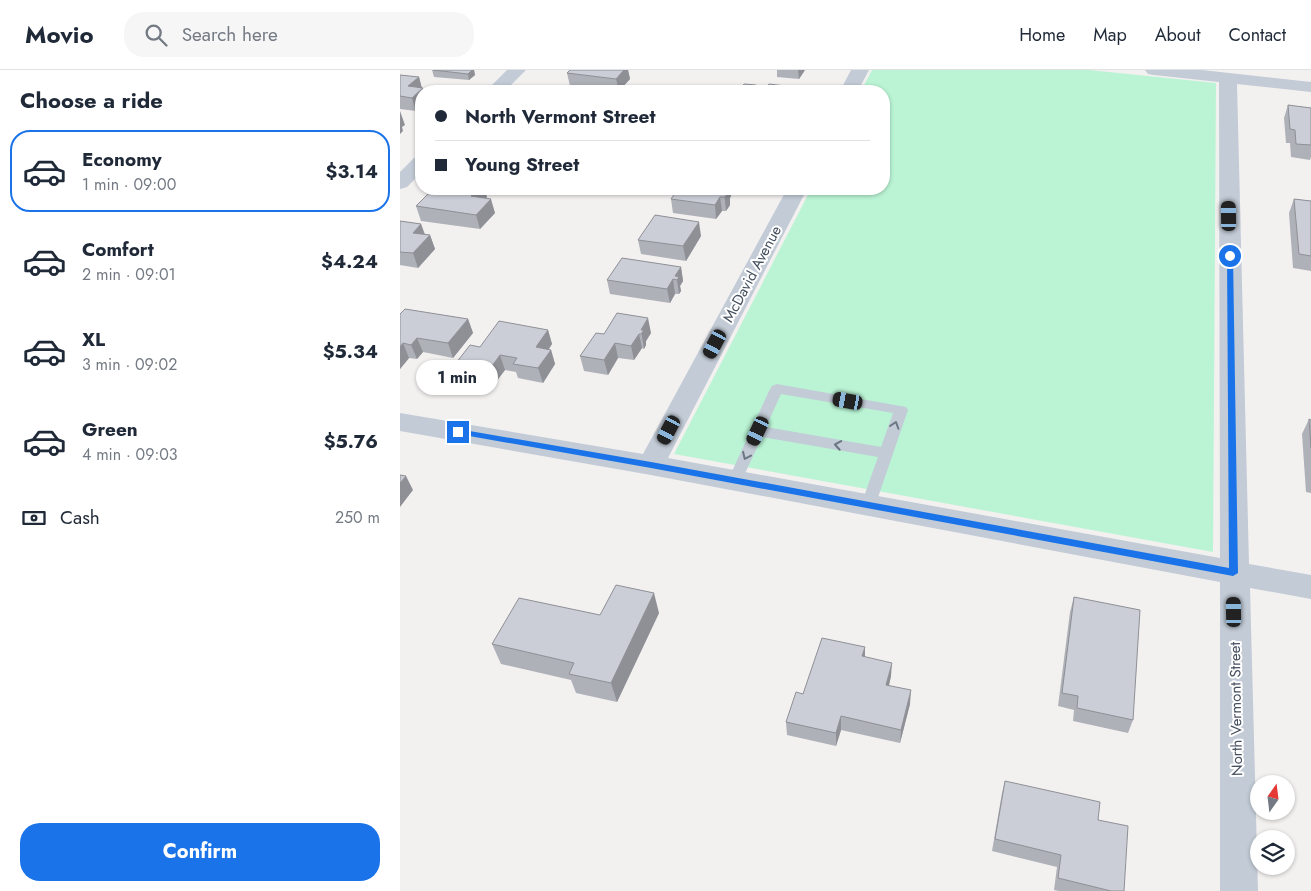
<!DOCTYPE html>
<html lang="en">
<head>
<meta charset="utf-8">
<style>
	:root { --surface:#fff; --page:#f6f6f7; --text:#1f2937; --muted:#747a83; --line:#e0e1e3; --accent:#1a73e8 }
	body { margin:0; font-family:Jost,sans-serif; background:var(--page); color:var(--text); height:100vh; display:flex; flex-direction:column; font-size:19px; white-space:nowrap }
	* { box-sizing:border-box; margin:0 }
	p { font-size:16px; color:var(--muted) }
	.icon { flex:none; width:28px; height:28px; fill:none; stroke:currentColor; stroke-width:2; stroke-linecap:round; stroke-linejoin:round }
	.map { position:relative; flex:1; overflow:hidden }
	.panel { display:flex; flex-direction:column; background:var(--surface); width:400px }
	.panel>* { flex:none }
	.top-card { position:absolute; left:15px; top:15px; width:475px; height:110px; border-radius:20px; box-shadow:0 1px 4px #0004; display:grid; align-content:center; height:110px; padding:0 20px; background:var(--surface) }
	.needle { width:32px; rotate:14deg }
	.tools { position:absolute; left:850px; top:705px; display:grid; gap:10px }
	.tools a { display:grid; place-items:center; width:45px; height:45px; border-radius:50%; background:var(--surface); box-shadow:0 1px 4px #0004; font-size:25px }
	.end { position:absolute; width:22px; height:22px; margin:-11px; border:6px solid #1a73e8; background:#fff; box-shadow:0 0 0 2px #fff }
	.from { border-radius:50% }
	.bubble { position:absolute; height:35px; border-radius:18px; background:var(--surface); box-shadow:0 1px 4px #0004; font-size:16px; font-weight:700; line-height:35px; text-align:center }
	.car { position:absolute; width:15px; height:30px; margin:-15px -8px; border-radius:6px; box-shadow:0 0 4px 1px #0007; background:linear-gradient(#222 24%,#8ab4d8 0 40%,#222 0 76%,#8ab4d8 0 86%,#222 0) }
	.top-card b { display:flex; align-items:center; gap:18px; height:48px; font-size:19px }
	.top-card b+b { border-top:1px solid var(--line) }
	.top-card i { width:12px; height:12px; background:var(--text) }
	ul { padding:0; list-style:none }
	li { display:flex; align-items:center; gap:15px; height:82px; margin:0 10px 8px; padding:0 10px; border:2px solid transparent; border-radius:20px }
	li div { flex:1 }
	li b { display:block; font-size:19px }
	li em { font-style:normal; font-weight:700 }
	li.on { border-color:var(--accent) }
	li>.icon { width:45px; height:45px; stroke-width:1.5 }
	h2 { padding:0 20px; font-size:22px; line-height:60px }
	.pay { display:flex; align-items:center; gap:12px; height:55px; padding:0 20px; font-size:19px }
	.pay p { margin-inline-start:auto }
	.cta { display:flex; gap:10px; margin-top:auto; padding:10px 20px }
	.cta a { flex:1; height:58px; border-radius:20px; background:var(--accent); color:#fff; font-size:20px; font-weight:700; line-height:58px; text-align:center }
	header { display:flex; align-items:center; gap:30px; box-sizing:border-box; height:70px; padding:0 25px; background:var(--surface); border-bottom:1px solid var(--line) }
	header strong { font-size:24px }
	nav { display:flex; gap:28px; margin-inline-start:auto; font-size:18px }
	.search { width:350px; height:45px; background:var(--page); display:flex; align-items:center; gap:12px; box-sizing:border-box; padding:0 18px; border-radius:20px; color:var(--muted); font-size:19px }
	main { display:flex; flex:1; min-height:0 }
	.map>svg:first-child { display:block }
	.green { fill:#baf4d5 }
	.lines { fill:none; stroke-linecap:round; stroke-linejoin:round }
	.service { fill:#c2cbd6; fill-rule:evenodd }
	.minor { fill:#c2cbd6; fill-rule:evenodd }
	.wall { fill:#afb1b8 }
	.shaded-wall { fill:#8e9096 }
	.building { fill:#cbced6; stroke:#8e9096 }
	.oneway { stroke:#6b7683 }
	.route { fill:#1a73e8 }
	.labels { text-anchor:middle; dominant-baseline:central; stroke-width:4; stroke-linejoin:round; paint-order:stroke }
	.street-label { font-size:15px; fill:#465160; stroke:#fff }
</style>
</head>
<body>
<header>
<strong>Movio</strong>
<div class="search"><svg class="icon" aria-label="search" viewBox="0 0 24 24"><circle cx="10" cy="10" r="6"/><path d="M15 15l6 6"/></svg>Search here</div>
<nav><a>Home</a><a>Map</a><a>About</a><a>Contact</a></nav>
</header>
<main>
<section class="panel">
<h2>Choose a ride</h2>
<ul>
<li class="on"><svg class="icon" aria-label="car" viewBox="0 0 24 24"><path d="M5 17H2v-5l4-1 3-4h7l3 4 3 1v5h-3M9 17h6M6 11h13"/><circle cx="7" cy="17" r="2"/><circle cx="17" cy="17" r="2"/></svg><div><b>Economy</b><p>1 min · 09:00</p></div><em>$3.14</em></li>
<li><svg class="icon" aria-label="car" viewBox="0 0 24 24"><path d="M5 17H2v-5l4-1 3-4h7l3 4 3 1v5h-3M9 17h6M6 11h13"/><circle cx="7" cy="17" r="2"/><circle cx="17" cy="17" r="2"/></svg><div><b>Comfort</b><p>2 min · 09:01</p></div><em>$4.24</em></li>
<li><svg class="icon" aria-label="car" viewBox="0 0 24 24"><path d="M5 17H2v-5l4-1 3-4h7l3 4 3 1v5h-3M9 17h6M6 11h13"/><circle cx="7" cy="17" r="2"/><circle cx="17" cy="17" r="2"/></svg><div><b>XL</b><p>3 min · 09:02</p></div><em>$5.34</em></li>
<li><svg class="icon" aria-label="car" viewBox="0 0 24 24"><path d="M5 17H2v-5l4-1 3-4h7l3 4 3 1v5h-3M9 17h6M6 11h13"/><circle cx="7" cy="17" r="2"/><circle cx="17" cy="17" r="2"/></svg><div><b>Green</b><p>4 min · 09:03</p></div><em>$5.76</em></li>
</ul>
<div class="pay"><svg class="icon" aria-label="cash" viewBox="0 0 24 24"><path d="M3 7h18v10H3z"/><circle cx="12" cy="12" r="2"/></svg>Cash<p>250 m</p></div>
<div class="cta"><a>Confirm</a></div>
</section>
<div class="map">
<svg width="911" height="821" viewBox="0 0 911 821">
	<rect width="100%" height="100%" fill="#f3f0f0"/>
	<path class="green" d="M472 0H689L816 13 813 482 274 384 411 119H484V21H461Z"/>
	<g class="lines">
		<path class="service" d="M377 314 506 337 508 340 474 439 469 441 464 439 461 435 478 387 362 367 340 414 335 415 330 414 328 410 370 319 372 316ZM381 324 493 343 481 377 366 357Z"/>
		<g class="minor">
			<path d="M107 0H126L105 21H86Z"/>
			<path d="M451 0H469L458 21H440Z"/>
			<path d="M745 0H802L911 12V22L837 14 849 494 911 505V529L850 518 858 821H820V512L251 405 0 361V343L243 384 387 119H407L268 388 820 488 819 12 754 5 748 4Z"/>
			<path d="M21 86V103L7 117 0 119V102L14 88Z"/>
		</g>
	</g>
	<g class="wall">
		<path d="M32 0H74L75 5 69 10 34 7Z"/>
		<path d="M170 0H228L230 9 219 21H213L170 16 167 3Z"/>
		<path d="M377 0H405L399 9 377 7Z"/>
		<path d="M0 5 19 7 22 18 16 41 0 39Z"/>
		<path d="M888 35 911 38V87L910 90 891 87 890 73H886L884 48Z"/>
		<path d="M33 119H84L87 127 86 128 95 143 80 159 21 151 16 136Z"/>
		<path d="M331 126 330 128V135L326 141H322L316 149 273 143 271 129Z"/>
		<path d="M894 129 911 131V201L893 198 889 143Z"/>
		<path d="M0 151 21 154 25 164 30 165 35 179 18 198 0 195Z"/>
		<path d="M301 166 286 191 241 184 238 170Z"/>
		<path d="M281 197 283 211 280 216 281 221 279 224H275L270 233 210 224 207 210Z"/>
		<path d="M0 244 68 249 73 263 53 288 23 282 17 289 9 288 0 299Z"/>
		<path d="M148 260 152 274 149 279 151 280 155 294 143 313 118 308 116 302 105 300 92 317 59 311 53 297 80 277Z"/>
		<path d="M251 263 246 271V275L244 279 242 278 234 290 218 288 208 305 184 301 180 286 204 264Z"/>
		<path d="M909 349 911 350V423L906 422 902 364Z"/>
		<path d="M674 527 733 650 728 663 673 651 674 640 658 636 670 542Z"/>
		<path d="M259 543 217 632 176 623 171 610 101 594 92 574 200 545Z"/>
		<path d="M465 587 491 606 489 615 510 634 500 673 441 660 436 676 387 665 386 652 403 624Z"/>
		<path d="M605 711 698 750 724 821H659L654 820 657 797 592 781 602 723Z"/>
	</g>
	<g class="shaded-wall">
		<path d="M68 0H74L75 5 69 10 68 4Z"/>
		<path d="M224 0H228L230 9 219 21 216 9Z"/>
		<path d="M398 0H405L399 9Z"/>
		<path d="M19 7 22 19 23 18 24 21H21V36L16 41 8 16Z"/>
		<path d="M385 16V21H381Z"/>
		<path d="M0 41 5 55 2 57 3 61 0 64Z"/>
		<path d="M78 119H84L87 127 76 140 71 126Z"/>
		<path d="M325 119H330L331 126 330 128V135L326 141 324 120Z"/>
		<path d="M320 127 322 141 316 149 315 135Z"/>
		<path d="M91 129 95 143 80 159 76 145Z"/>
		<path d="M299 152 301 166 286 191 283 176Z"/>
		<path d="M21 154 26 169 13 163Z"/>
		<path d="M30 165 35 179 18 198 13 183Z"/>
		<path d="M281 197 283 211 280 216 281 221 279 224 277 210 275 206Z"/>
		<path d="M273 209 275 224 270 233 267 219Z"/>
		<path d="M248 248 251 263 246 271V275L244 279 241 260Z"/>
		<path d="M68 249 73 263 53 288 48 273Z"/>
		<path d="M148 260 152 274 140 292 136 277Z"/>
		<path d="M239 264 242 278 234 290 231 276Z"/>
		<path d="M17 268 23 282 17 289 11 275Z"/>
		<path d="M3 273 9 288 0 299V277Z"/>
		<path d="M215 273 218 288 208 305 204 290Z"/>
		<path d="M151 280 155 294 143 313 138 298Z"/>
		<path d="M100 285 105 300 92 317 87 303Z"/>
		<path d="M6 406 13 420 0 437V413Z"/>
		<path d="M254 523 259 543 217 632 211 613Z"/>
		<path d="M465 577V590L462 586Z"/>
		<path d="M492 593 491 606 486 628V615Z"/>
		<path d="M511 620 510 634 500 673 501 660Z"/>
		<path d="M441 646V660L436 676V663Z"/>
	</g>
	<g class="building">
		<path d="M33 0H72L68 4Z"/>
		<path d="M170 0H224L216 9 167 3Z"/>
		<path d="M0 5 19 7 8 16 23 18 12 28 0 26Z"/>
		<path d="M344 14 356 15 355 17 366 18 369 14 385 16 381 21H339Z"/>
		<path d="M888 35 911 38V75L896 74 895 60 890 59Z"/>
		<path d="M33 119H78L71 126 91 129 76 145 16 136Z"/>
		<path d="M278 119H325L324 120 329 121 325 127H320L315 135 271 129Z"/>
		<path d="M894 129 911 131V186L899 184Z"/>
		<path d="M255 145 299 152 283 176 238 170Z"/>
		<path d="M0 151 21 154 13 163 30 165 13 183 0 182Z"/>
		<path d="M222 188 281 197 275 206 279 207 277 210 273 209 267 219 207 210Z"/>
		<path d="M5 239 68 249 48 273 17 268 11 275 3 273 0 277V244Z"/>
		<path d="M217 243 248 248 241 260H244L241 264H239L231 276 215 273 204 290 180 286 196 263 204 264Z"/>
		<path d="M99 251 148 260 136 277 151 280 138 298 113 294 117 288 100 285 87 303 53 297 70 275 80 277Z"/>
		<path d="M909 349 911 350V378Z"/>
		<path d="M0 405 6 406 0 413Z"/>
		<path d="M216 515 254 523 211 613 169 604 174 593 92 574 119 528 200 545Z"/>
		<path d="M674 527 740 540 733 650 677 638 678 626 662 623Z"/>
		<path d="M422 568 465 577 462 586 492 593 486 615 511 620 501 660 441 646 436 663 386 652 396 622 403 624Z"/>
		<path d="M605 711 700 732 698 750 728 756 724 821H711L658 808 661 785 595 769Z"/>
	</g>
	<defs><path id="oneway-chevron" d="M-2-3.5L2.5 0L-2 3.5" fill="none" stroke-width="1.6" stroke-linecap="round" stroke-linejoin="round" transform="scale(1.25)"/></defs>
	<g class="oneway">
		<use href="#oneway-chevron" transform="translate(495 355) rotate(-72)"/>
		<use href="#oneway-chevron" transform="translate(438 375) rotate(-170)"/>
		<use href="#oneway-chevron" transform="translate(346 386) rotate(115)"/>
	</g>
	<path class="route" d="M827 185 833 186 838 503 833 506 251 398 58 364 54 362 58 359 251 392 829 498Z"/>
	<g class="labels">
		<g class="street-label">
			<text transform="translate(352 204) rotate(-62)">McDavid Avenue</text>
			<text transform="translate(836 639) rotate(-91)">North Vermont Street</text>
		</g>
	</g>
</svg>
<div class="tools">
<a><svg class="needle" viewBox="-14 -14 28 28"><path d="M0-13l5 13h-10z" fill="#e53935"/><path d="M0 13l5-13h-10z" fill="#747a83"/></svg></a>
<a><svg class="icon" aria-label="layers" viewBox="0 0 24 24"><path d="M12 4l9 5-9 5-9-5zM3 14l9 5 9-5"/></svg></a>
</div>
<i class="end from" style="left:830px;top:186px"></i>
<i class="end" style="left:58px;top:362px"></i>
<div class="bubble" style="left:16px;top:290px;width:82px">1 min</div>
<i class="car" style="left:829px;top:146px;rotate:359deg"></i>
<i class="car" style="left:315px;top:274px;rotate:208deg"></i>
<i class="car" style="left:448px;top:331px;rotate:280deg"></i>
<i class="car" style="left:269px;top:360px;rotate:208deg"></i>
<i class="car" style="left:358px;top:361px;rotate:205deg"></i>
<i class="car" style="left:834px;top:542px;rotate:359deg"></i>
<div class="top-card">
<b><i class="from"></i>North Vermont Street</b>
<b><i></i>Young Street</b>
</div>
</div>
</main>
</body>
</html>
